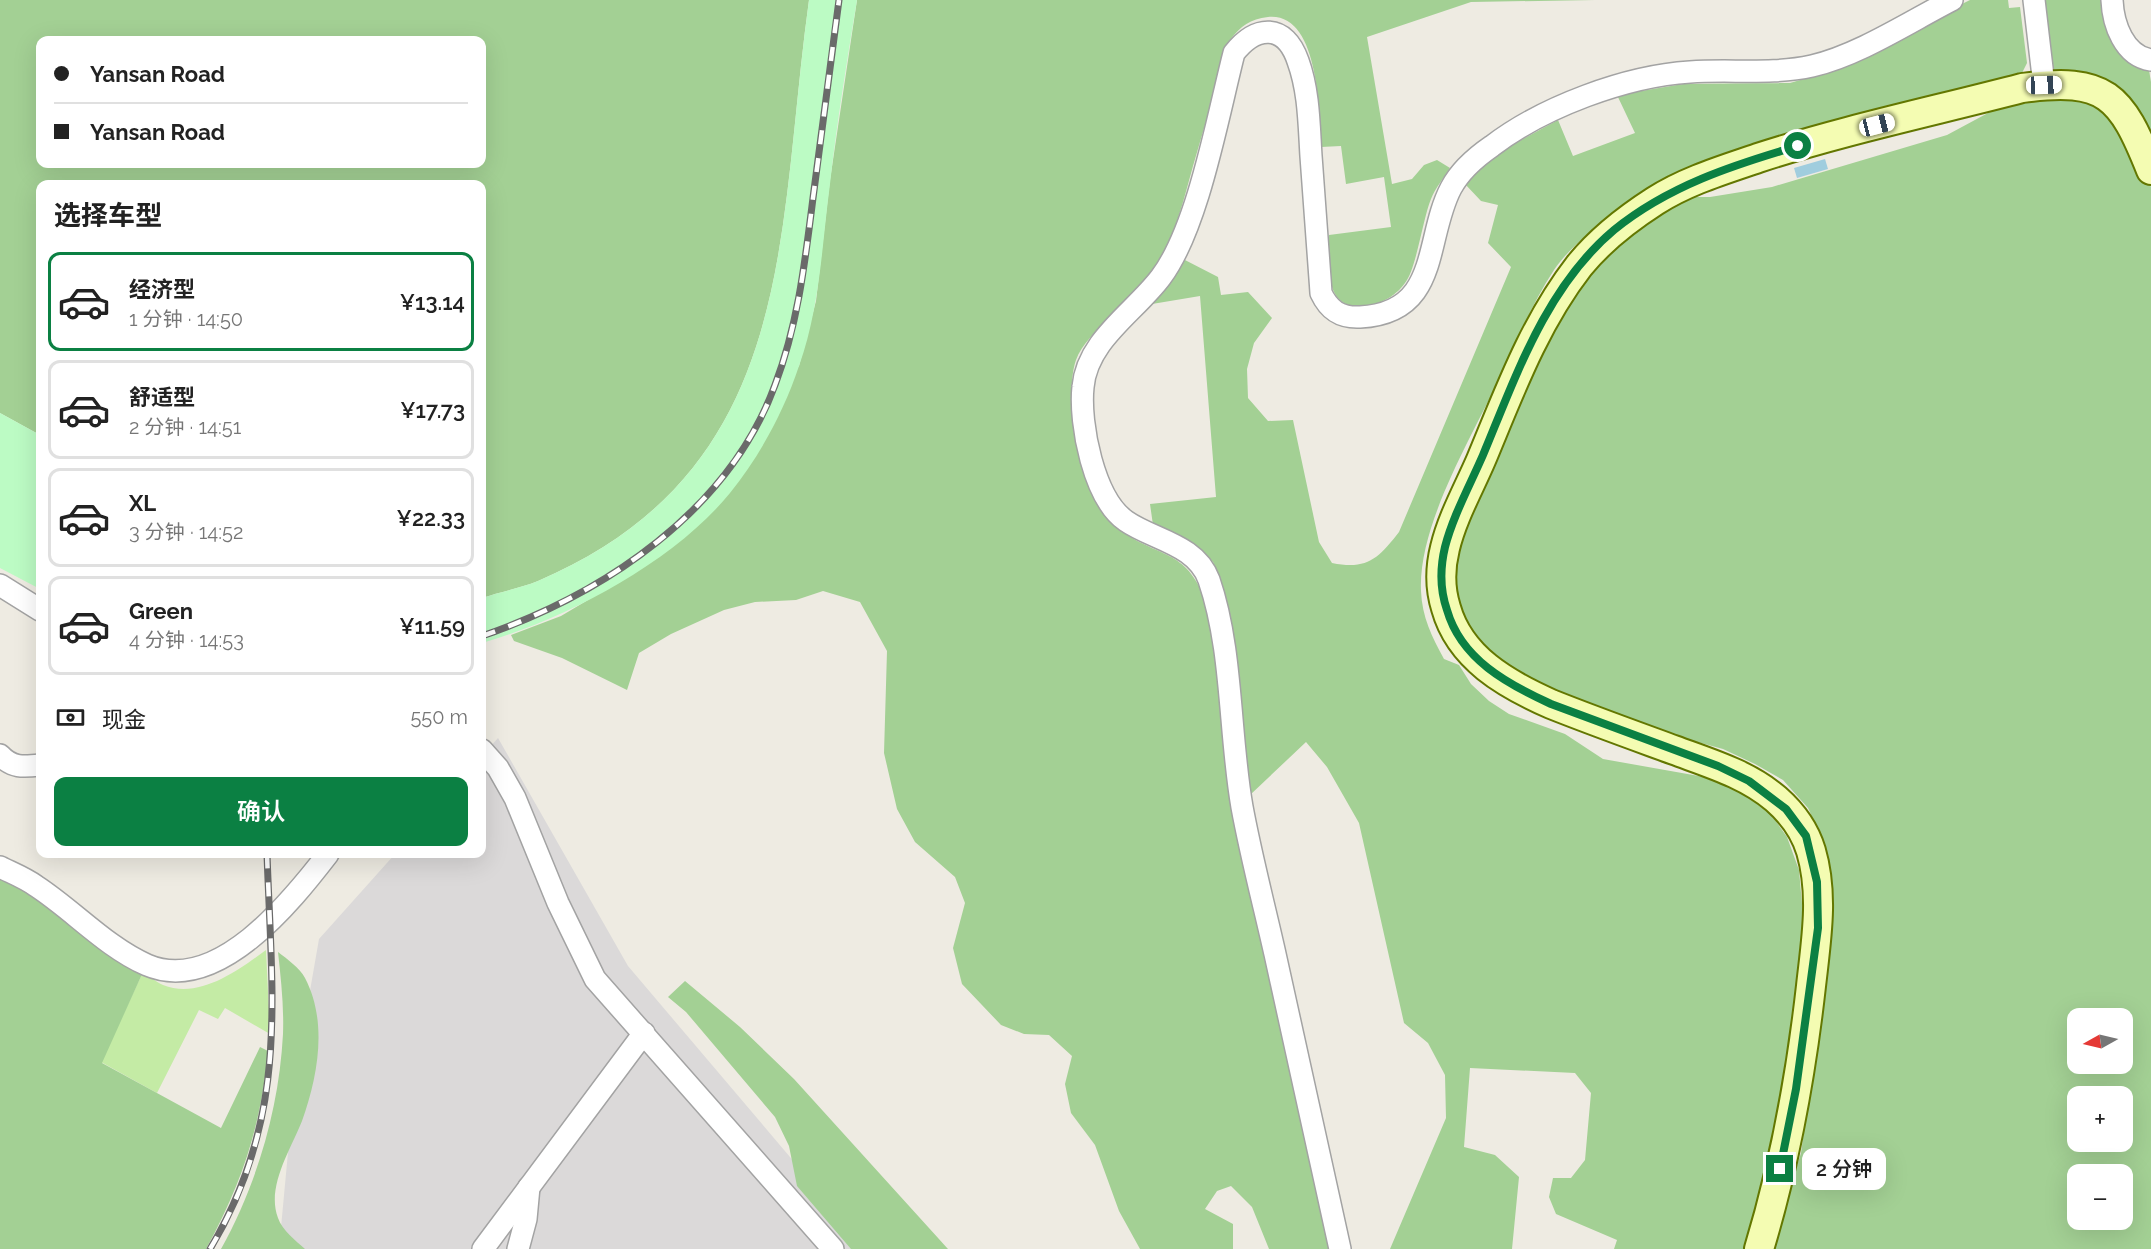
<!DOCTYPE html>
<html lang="zh">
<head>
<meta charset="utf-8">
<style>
	:root { --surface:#fff; --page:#f6f6f6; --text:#222; --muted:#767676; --line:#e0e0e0; --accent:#0b8043 }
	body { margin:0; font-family:Raleway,"Noto Sans SC",sans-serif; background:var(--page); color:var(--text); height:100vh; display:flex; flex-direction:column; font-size:22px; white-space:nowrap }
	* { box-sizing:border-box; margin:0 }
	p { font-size:20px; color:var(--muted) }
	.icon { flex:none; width:33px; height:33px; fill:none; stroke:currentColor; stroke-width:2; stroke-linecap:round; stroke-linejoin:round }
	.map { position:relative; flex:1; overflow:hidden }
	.drawer { position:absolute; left:36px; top:180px; width:450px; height:678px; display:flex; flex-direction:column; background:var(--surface); border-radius:12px; box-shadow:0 6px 24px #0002 }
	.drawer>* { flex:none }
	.top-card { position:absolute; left:36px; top:36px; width:450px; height:132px; border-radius:12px; box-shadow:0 6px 24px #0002; display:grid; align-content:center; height:132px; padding:0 18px; background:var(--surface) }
	.needle { width:39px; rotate:262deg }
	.fabs { position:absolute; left:2067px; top:1008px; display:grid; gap:12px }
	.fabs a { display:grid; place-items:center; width:66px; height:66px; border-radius:12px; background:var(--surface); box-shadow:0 6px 24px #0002; font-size:30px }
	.end { position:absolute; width:27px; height:27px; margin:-14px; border:8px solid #0b8043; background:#fff; box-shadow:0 0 0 3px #fff }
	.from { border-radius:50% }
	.bubble { position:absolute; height:42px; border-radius:12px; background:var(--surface); box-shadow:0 6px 24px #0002; font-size:20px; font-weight:600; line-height:42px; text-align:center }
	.car { position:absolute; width:18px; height:36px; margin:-18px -9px; border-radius:8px; box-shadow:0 0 4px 2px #0007; background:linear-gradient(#fff 24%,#345 0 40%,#fff 0 76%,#345 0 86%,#fff 0) }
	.top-card b { display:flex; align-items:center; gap:21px; height:57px; font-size:22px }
	.top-card b+b { border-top:2px solid var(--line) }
	.top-card i { width:15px; height:15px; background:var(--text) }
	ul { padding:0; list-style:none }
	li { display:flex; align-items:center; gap:18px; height:99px; margin:0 12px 9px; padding:0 6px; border:3px solid var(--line); border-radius:12px }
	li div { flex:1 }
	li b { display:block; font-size:22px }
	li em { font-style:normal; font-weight:600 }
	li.current { border-color:var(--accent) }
	li>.icon { width:54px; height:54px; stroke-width:1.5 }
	h2 { padding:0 18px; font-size:27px; line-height:72px }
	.pay { display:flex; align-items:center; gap:15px; height:66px; padding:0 18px; font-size:22px }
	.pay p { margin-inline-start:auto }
	.primary-button { display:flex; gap:12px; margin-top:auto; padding:12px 18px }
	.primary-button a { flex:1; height:69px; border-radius:12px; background:var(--accent); color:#fff; font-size:24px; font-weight:600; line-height:69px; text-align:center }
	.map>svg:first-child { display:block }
	.residential { fill:#dbd9d9 }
	.grass { fill:#c4eba5 }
	.forest { fill:#a3d094; fill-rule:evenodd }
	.park { fill:#bcfbc4 }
	.water { fill:#a0cdde }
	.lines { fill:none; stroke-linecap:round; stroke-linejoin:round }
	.street-casing { stroke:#a3a3a3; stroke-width:24 }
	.secondary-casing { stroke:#637700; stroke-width:32 }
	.street { stroke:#fff; stroke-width:21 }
	.secondary { stroke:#f4fcb2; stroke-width:28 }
	.rail-casing { stroke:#6a6a6a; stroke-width:7 }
	.rail { stroke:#fff; stroke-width:4.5; stroke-dasharray:14; stroke-linecap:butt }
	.route { stroke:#0b8043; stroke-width:8 }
</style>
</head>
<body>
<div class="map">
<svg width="2151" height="1249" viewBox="0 0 2151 1249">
	<rect width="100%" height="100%" fill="#eeebe2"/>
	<path class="residential" d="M498 738 628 966 868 1249H279L295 1077 319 939 395 854H482V756Z"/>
	<path class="grass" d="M266 950 270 1034 225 1008 218 1019 199 1010 157 1093 101 1062 143 972C149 976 156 982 163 985 199 1000 239 970 266 950Z"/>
	<g class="forest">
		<path d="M0 0H809C776 237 799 469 538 581 521 588 500 592 482 598V184H40V435L0 413ZM40 40H482V164H40Z"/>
		<path d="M857 0H1595L1471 2 1367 37 1392 184 1412 179 1424 165 1437 160 1450 168C1444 178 1435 188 1431 199 1423 218 1416 270 1405 283 1394 299 1371 309 1353 306 1323 302 1329 257 1329 235L1391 227 1384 177 1346 184 1341 146 1321 147C1319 114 1320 12 1268 17 1250 19 1241 26 1230 40 1218 82 1205 124 1193 166 1184 199 1175 235 1158 264 1139 297 1087 330 1076 360 1066 388 1075 454 1087 481 1095 499 1103 517 1119 529 1158 559 1186 547 1206 602L1334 1249H1269L1252 1207 1231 1186 1217 1191 1205 1209 1233 1224V1249H1140L1119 1211 1095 1145 1071 1113 1065 1084 1072 1056 1049 1035 1024 1034 1001 1025 962 984 953 948 965 903 955 877 915 842 897 809 884 753 887 651 860 602 823 591 796 600 755 602 724 610 671 634 639 653 627 690 562 658 514 641 511 635 561 616 625 578 799 366 816 301 830 180Z"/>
		<path d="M1970 0H2008L2009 8 2020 7 2027 63 2019 79 1621 208C1598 226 1571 245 1554 270 1532 303 1516 343 1499 379 1471 439 1418 525 1421 591 1422 617 1432 637 1444 659L1459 665 1471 684 1489 701 1509 714 1565 734 1603 759 1710 778 1743 792 1770 813 1787 837 1799 870 1804 927 1783 1107 1748 1249H1614L1617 1240 1556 1214 1549 1197 1553 1178H1571L1585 1160 1591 1093 1575 1073 1470 1068 1464 1147 1495 1155 1519 1177 1512 1249H1390L1446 1118 1445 1075 1428 1043 1404 1023 1359 823 1327 767 1306 742 1250 795 1242 775 1222 584 1213 562 1194 545 1153 525 1150 504 1216 497 1200 296 1146 305 1169 284 1183 259 1218 277 1221 295 1248 292 1272 318 1254 343 1247 369 1248 398 1268 421 1293 420 1319 542 1332 563C1367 570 1378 559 1399 532L1511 267 1488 243 1498 205 1481 201 1465 184C1491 155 1524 138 1558 120L1573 156 1635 133 1617 95 1683 84 1790 83 1824 73Z"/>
		<path d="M2041 0H2108L2148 64 2151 82V147L2077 72 2055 71 2047 61Z"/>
		<path d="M2084 94 2132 138 2151 187V1249H1771L1801 1153 1833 920 1831 879 1824 842 1808 808 1783 780 1755 764 1723 749 1580 710 1471 645 1451 587 1453 551 1536 351 1601 258 1680 197H1710L1772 187 1947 135 2001 106 2032 98ZM2078 1018H2122V1064H2078ZM2078 1096H2122V1142H2078ZM2078 1174H2122V1220H2078Z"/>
		<path d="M0 875 18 884 143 972 102 1063 221 1128 260 1047 268 1051C261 1126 242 1183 206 1249H0Z"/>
		<path d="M278 952C287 959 300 968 305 978 328 1022 318 1076 302 1121 291 1149 266 1187 278 1218 282 1230 296 1241 305 1249H221C257 1184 279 1109 283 1034 284 1007 281 979 278 952Z"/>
		<path d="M685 981 740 1027 794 1079 948 1249H851L797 1186 789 1146 775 1117 686 1012 668 997Z"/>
	</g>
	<g class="park">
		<path d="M809 0H857C847 61 837 122 830 184 822 244 820 308 799 366 784 411 760 456 730 493 674 562 566 619 482 643V598C500 592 521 588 538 581 799 469 776 237 809 0Z"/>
		<path d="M0 413 40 435V589L0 568Z"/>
	</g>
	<path class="water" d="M1825 159 1828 169 1797 178 1794 168Z"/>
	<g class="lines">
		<defs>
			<g id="street">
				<path d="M2034 0 2044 85"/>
				<path d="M2112 0C2113 24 2124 56 2151 60"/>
				<path d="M0 585 40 610"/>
				<path d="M482 750 498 768 515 798 558 903 595 979 833 1249"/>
				<path d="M0 755C12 768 23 767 40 765"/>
				<path d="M0 867C12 873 25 878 36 886 73 910 106 947 147 965 217 995 291 902 328 854"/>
				<path d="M483 1249 644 1033"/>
				<path d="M518 1249 526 1219 529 1187"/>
				<path d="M1340 1249C1318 1151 1297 1052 1275 954 1264 905 1251 856 1242 807 1229 733 1233 650 1209 580 1196 544 1153 540 1126 521 1094 499 1079 424 1083 387 1087 340 1135 312 1161 277 1198 228 1218 115 1234 53 1256 25 1285 23 1298 61 1309 91 1309 124 1311 156 1314 201 1318 247 1321 293 1329 310 1340 318 1360 317 1441 313 1424 239 1451 188 1460 171 1476 157 1492 146 1543 107 1626 76 1690 72 1731 69 1771 75 1812 66 1859 55 1909 22 1952 0"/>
			</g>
			<path id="secondary" d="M1759 1249C1785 1163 1801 1075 1811 986 1816 941 1824 895 1811 851 1805 831 1792 813 1776 799 1747 774 1709 763 1674 750 1633 735 1591 720 1551 704 1506 684 1460 658 1446 608 1440 589 1440 568 1445 548 1452 518 1469 488 1481 460 1509 393 1534 324 1579 266 1600 240 1627 219 1655 201 1686 181 1723 170 1758 158 1844 130 1934 111 2022 88 2106 77 2121 95 2151 170"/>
		</defs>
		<use href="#street" class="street-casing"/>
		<use href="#secondary" class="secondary-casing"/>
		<use href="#street" class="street"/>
		<use href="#secondary" class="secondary"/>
		<defs>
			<g id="rail">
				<path d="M482 636C604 594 729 511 775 385 798 324 805 262 813 198 822 132 830 66 839 0"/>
				<path d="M210 1249C289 1117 272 1000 267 854"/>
			</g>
		</defs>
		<use href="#rail" class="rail-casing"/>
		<use href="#rail" class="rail"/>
	</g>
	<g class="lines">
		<path class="route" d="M1780 1169 1796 1089 1818 928 1817 882 1806 836 1786 809 1749 781 1718 766 1551 704C1507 684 1461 659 1447 610 1440 590 1440 568 1445 547 1453 516 1470 485 1483 455 1516 376 1546 287 1614 230 1668 186 1733 165 1798 146"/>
	</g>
</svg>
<div class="fabs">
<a><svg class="needle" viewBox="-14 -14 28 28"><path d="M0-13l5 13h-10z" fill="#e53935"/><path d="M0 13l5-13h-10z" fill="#767676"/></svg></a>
<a>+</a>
<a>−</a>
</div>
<i class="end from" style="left:1798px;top:146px"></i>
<i class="end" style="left:1780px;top:1169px"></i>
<div class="bubble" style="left:1802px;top:1148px;width:84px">2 分钟</div>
<i class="car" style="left:2044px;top:85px;rotate:88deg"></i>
<i class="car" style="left:1877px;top:125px;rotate:76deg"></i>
<div class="top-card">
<b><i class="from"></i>Yansan Road</b>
<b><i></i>Yansan Road</b>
</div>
<section class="drawer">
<h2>选择车型</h2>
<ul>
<li class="current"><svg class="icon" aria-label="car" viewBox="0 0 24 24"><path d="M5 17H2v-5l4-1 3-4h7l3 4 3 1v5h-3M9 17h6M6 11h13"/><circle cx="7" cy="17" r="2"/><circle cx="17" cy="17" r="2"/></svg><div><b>经济型</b><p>1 分钟 · 14:50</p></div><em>¥13.14</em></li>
<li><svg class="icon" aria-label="car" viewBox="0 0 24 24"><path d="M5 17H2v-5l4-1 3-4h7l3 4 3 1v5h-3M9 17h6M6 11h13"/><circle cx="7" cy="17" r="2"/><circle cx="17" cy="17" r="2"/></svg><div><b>舒适型</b><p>2 分钟 · 14:51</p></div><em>¥17.73</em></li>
<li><svg class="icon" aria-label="car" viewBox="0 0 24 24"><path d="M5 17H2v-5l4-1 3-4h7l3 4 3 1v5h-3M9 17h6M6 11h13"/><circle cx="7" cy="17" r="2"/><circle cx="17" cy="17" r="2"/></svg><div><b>XL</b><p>3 分钟 · 14:52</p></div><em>¥22.33</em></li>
<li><svg class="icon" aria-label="car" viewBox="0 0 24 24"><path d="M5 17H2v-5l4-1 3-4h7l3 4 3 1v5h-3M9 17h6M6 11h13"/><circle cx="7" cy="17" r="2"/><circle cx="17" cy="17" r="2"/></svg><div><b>Green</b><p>4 分钟 · 14:53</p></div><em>¥11.59</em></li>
</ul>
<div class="pay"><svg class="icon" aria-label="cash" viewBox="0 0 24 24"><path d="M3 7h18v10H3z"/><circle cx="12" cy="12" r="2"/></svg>现金<p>550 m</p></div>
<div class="primary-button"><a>确认</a></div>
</section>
</div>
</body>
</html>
